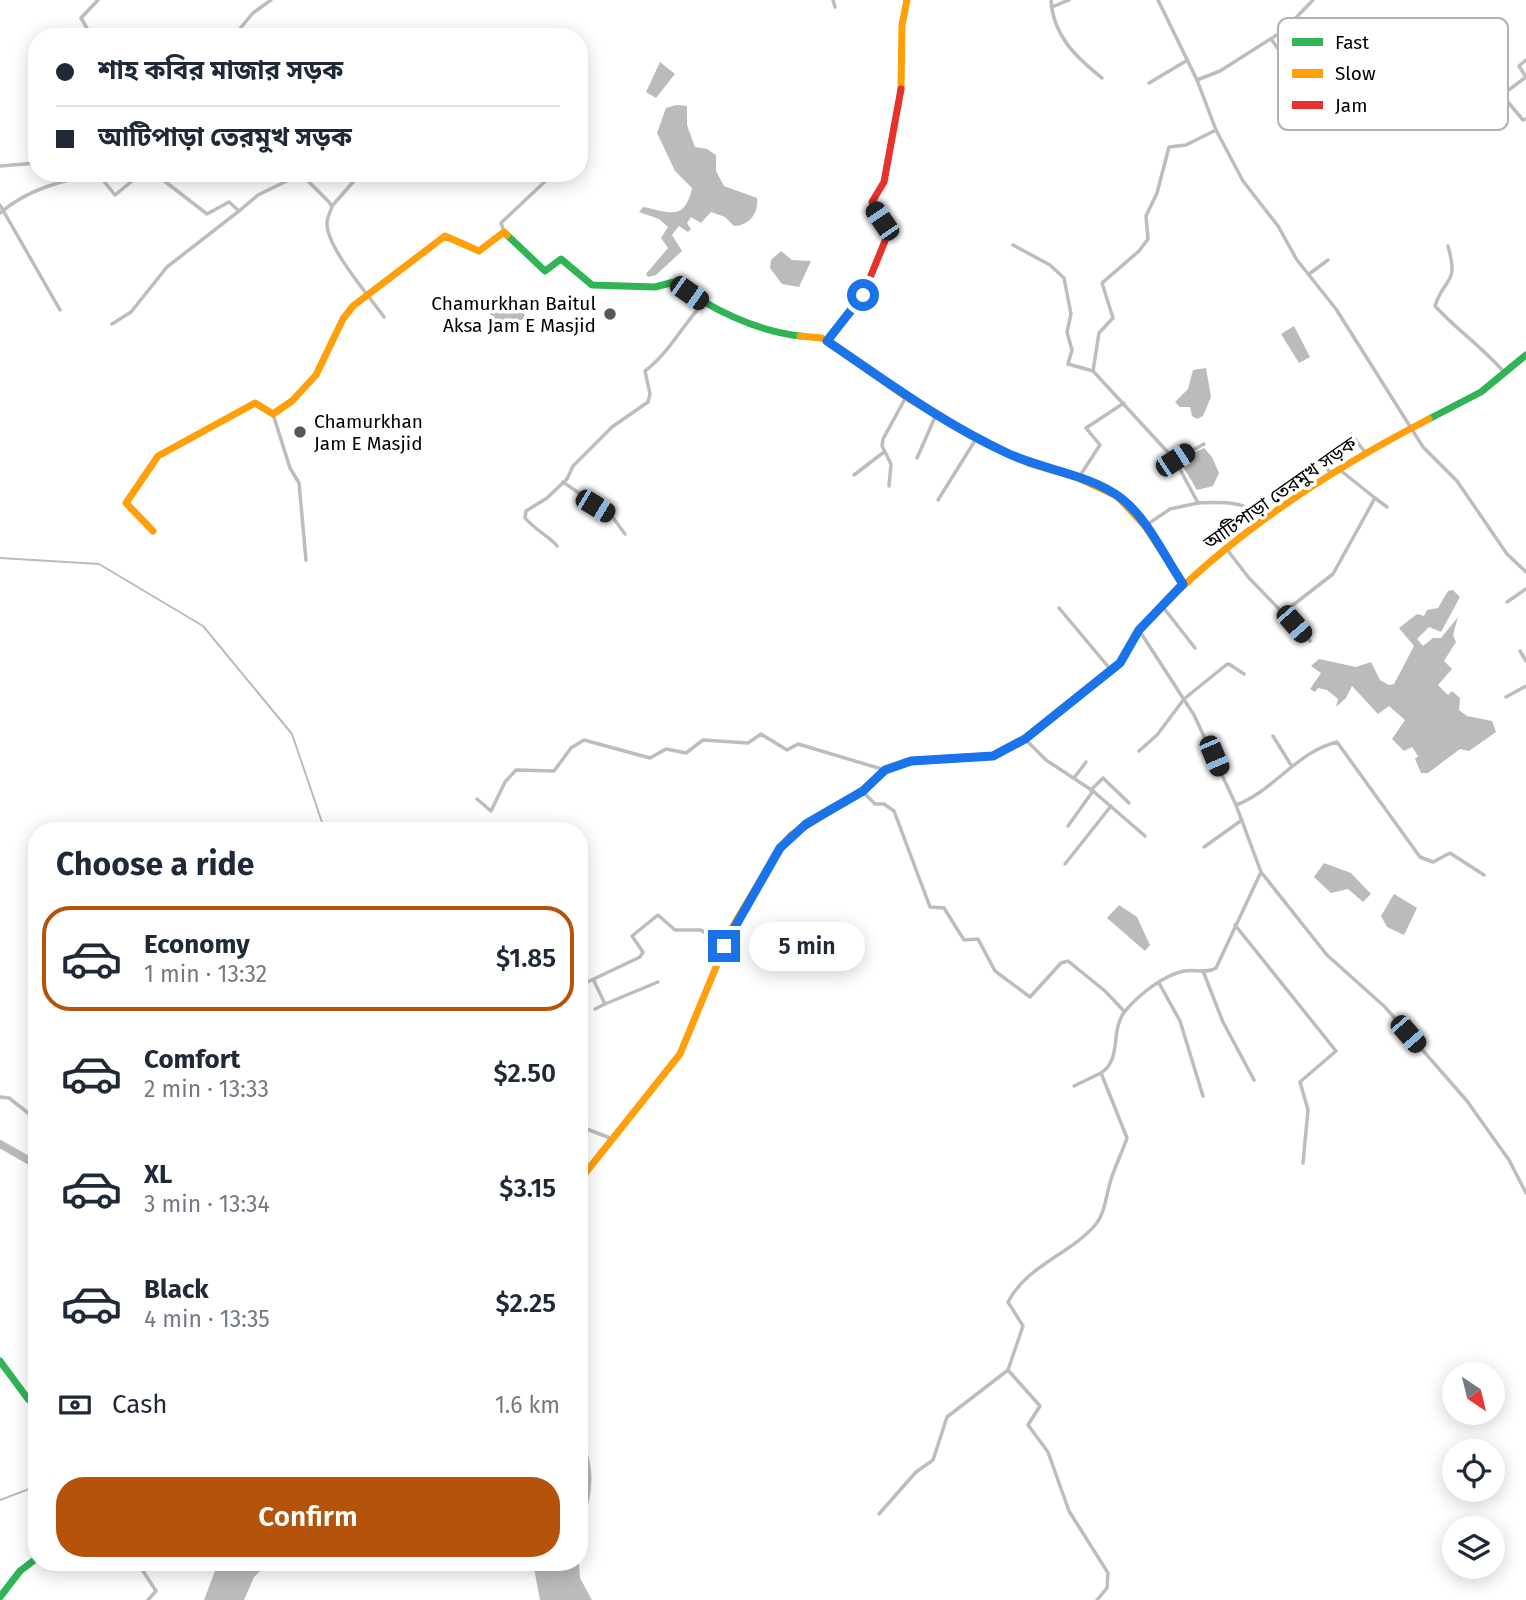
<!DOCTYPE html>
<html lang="en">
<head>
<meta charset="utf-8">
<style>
	:root { --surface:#fff; --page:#f2f2f3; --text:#1f2937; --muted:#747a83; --line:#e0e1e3; --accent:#b45309 }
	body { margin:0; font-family:"Fira Sans","Noto Sans Bengali",sans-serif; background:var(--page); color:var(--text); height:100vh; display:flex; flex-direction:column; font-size:26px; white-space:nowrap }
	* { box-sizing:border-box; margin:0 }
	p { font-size:23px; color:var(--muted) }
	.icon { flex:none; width:38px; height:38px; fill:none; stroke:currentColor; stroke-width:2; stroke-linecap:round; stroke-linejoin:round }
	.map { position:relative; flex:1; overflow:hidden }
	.drawer { position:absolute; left:28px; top:822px; width:560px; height:749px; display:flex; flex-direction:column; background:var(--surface); border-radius:28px; box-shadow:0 4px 18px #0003 }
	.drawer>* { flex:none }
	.guide { position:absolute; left:28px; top:28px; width:560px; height:154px; border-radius:28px; box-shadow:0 4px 18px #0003; display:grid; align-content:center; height:154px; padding:0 28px; background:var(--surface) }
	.needle { width:46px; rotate:145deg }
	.tools { position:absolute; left:1442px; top:1362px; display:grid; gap:14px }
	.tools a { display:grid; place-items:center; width:63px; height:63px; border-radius:50%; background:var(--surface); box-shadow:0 4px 18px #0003; font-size:35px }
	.end { position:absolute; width:32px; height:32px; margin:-16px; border:9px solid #1a73e8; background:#fff; box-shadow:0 0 0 4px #fff }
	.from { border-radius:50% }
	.bubble { position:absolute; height:49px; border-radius:24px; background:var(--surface); box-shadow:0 4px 18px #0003; font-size:23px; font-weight:600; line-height:49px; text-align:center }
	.car { position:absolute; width:21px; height:42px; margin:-21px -10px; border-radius:9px; box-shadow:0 0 5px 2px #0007; background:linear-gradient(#222 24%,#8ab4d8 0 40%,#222 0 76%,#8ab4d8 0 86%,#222 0) }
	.guide b { display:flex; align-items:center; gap:24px; height:66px; font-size:26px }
	.guide b+b { border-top:2px solid var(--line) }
	.guide i { width:18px; height:18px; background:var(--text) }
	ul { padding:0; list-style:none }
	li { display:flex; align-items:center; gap:21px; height:105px; margin:0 14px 10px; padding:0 14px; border:4px solid transparent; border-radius:28px }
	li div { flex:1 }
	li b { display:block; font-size:26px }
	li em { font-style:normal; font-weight:600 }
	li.on { border-color:var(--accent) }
	li>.icon { width:63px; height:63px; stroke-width:1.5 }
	h2 { padding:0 28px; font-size:32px; line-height:84px }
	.pay { display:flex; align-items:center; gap:18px; height:77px; padding:0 28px; font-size:26px }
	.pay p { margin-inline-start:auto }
	.button { display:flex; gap:14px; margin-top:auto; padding:14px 28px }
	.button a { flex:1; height:80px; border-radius:28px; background:var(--accent); color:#fff; font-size:28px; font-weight:600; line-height:80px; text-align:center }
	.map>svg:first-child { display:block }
	.water { fill:#bbb }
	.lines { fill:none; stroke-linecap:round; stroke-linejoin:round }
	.stream { stroke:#bbb; stroke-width:2 }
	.river { stroke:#bbb; stroke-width:8 }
	.street { stroke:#bdbdbd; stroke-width:3.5 }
	.fast { stroke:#30b455; stroke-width:7 }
	.slow { stroke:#ff9f0a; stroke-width:7 }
	.jam { stroke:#e5322d; stroke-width:7 }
	.route { stroke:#1a73e8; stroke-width:9 }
	.poi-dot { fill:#595959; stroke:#fff; stroke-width:2.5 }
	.labels { text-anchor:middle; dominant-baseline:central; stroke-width:7; stroke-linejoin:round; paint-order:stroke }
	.poi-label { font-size:19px; fill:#000; stroke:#fff; text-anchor:end }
	.street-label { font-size:19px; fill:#000; stroke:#fff }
	.key { fill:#fff; stroke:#b2b2b2; stroke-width:2 }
	.key-label { font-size:19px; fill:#000 }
</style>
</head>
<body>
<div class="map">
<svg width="1526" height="1600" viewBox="0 0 1526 1600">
	<rect width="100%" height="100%" fill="#fff"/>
	<g class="water">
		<path d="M660 62 675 74 656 98 646 92Z"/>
		<path d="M676 105 687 106V125L695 147 707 149 716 155V171L724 186 757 198C759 213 749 226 734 226L725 217 711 212 701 223 691 217 687 223 691 229 688 232 679 226 672 235 682 251 656 275 648 277 646 274 668 248 661 238 668 227 659 219 639 212 643 207C669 212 685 222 692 188L675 171 657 133 666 108Z"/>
		<path d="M781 251 792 260 811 261 799 287 782 284 770 268 771 260Z"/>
		<path d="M494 297H512L522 302 525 318 500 330 487 309Z"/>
		<path d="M1294 326 1310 357 1299 363 1281 334Z"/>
		<path d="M1206 368 1211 397 1203 416 1197 419 1192 416 1190 407H1180L1175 402 1188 389 1193 370Z"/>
		<path d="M1204 448 1212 457 1219 473 1213 486 1197 490 1179 460Z"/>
		<path d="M1453 590 1460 597 1441 632 1429 627 1417 639 1423 646 1433 638H1441L1458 617 1453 635 1456 642 1444 661 1452 669 1438 685 1448 695 1452 691 1460 698 1459 710 1467 716 1492 721 1496 732 1469 751 1460 749 1428 773H1421L1415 759 1418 756 1412 747 1404 751 1392 739 1405 720 1389 706 1378 714 1352 686 1346 698 1336 707 1338 699 1327 690 1318 688 1315 692 1310 689 1321 673 1311 666 1319 659 1356 667 1371 662 1380 680 1389 685 1394 684 1414 646 1399 628 1417 614 1424 616 1427 610 1438 608 1448 591Z"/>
		<path d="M1324 863 1351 873 1371 894 1363 902 1348 889 1331 893 1314 877Z"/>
		<path d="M1394 894 1417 908 1404 935 1387 927 1381 916Z"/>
		<path d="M1119 905 1137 917 1150 945 1145 951 1107 918Z"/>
		<path d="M579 1428C597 1472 594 1491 579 1535Z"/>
		<path d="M218 1563H268L254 1577 244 1600H204Z"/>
		<path d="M533 1563H579L580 1578 592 1600H540Z"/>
	</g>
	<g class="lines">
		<g class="stream">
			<path d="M0 558 99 564 203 626 292 734 325 831"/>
			<path d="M0 1500 37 1486"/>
		</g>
		<path class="river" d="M0 1144 37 1165"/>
		<g class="street">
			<path d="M833 0 835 7"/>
			<path d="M1051 0C1053 36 1076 57 1102 78"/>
			<path d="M1158 0 1197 80 1216 130 1243 181 1278 226 1297 260 1336 309 1423 447 1457 481 1507 554 1526 572"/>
			<path d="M1052 7 1069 0"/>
			<path d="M92 37 81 18 98 0"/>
			<path d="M233 37 253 13 271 0"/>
			<path d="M1271 39 1287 61"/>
			<path d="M1526 60 1519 66 1526 77 1502 95 1523 120 1526 119"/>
			<path d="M1197 80 1220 71 1283 31 1313 0"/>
			<path d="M1149 83 1186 61"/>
			<path d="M1216 130 1186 145 1169 147 1157 193 1146 216 1148 239 1139 251 1102 283 1113 318 1099 333 1093 371 1175 460 1198 503C1222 502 1246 500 1262 519"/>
			<path d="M0 166 37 163"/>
			<path d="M154 173 207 214 229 202 239 211 258 195 299 175"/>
			<path d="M300 173 329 202 332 207C330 212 327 218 327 223 326 247 370 297 384 317"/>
			<path d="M0 205 60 310"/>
			<path d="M332 206 361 173"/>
			<path d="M0 213C28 189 63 180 98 174L115 195 142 173"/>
			<path d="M504 232 501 223 554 173"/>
			<path d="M1013 245 1050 265 1064 278 1071 314 1067 332 1072 350 1068 364 1093 371"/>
			<path d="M1448 246C1459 286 1445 275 1435 306 1458 331 1481 346 1504 372"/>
			<path d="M1309 274 1328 260"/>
			<path d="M112 324 131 312 167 267 239 211"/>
			<path d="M273 414 290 468 299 483 306 560"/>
			<path d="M1351 434 1365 452"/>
			<path d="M917 458 936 415"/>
			<path d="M1317 458 1331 473"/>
			<path d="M1175 460 1204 444"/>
			<path d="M854 475 884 452"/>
			<path d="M1079 477 1100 445 1086 428 1124 403"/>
			<path d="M563 482 611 515 625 534"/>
			<path d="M889 486 891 464 882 446 883 439 906 397"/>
			<path d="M1375 498 1387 507"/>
			<path d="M938 500 976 439"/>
			<path d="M1145 526 1170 509 1198 503"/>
			<path d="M557 546C553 539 535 530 525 518L526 511 547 498 567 479 573 466 612 427 648 402 650 394 645 371C668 354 683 325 703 303"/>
			<path d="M1225 547 1249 578 1310 641"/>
			<path d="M1507 602 1526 589"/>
			<path d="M1163 607 1195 648"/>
			<path d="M1059 608 1111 670"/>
			<path d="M1284 612 1333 574 1375 498 1340 470"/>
			<path d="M1139 630 1194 715 1236 805 1261 872 1327 955 1385 1007 1467 1101 1509 1160 1526 1193"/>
			<path d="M1520 651 1526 661"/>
			<path d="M1506 697 1526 686"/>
			<path d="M1273 736 1291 765"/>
			<path d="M1025 739 1046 760 1093 791 1145 836"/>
			<path d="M1139 751 1157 735 1184 699 1226 665 1229 664 1244 674"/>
			<path d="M1074 778 1086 762"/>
			<path d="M1091 790 1103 778 1129 803"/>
			<path d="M862 791 875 804H884L894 811 930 907 944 908 964 940 978 939 995 971 1030 997 1061 963 1068 961 1105 991 1124 1011"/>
			<path d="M477 799 491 811 505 782 516 770 554 771 571 748 584 740 650 758 666 749 686 753 703 740 748 743 761 734 787 750 798 744 885 770"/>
			<path d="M1236 805C1274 791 1296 752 1337 742L1420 857 1433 862 1450 853 1484 875"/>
			<path d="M1068 826 1093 791"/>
			<path d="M1204 847 1242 820"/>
			<path d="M1065 864 1111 806"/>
			<path d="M1235 925 1336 1051 1300 1082 1308 1110 1303 1163"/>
			<path d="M1203 971 1223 1022 1254 1080"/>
			<path d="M594 981 605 1004 595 1009"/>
			<path d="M1159 983 1180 1021 1203 1096"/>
			<path d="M579 986 640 957 643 952 632 936 658 915 675 930H701L724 946"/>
			<path d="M605 1004 658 982"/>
			<path d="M1074 1086 1101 1073"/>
			<path d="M0 1097 9 1098 37 1120"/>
			<path d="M579 1126 610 1138"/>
			<path d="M879 1514 916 1472 933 1460 947 1417 1008 1370"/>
			<path d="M148 1600 156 1591 143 1571 155 1563"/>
			<path d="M1097 1600 1107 1588 1108 1573 1069 1511 1048 1452 1028 1425 1040 1406 1008 1370 1023 1326 1008 1302C1027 1265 1071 1254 1096 1224 1105 1213 1106 1196 1110 1183 1114 1168 1122 1153 1127 1138L1101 1073C1123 1059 1109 1029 1126 1010 1140 994 1162 976 1184 971 1195 969 1206 974 1216 968L1261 872"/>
		</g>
		<g class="fast">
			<path d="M507 235 545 271 561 259 592 285 655 287 674 282C709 308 755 331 800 336"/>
			<path d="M1429 419 1481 392 1526 355"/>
			<path d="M0 1361 28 1399 37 1405"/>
			<path d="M0 1597 20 1571 37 1558"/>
		</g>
		<g class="slow">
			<path d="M901 89 902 25 907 0"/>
			<path d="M800 336 822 338 906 397 982 441 1031 464 1078 478 1117 496 1145 526 1183 584"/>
			<path d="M153 531 126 503 158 456 255 403 273 414 292 401 316 375 343 319 353 306 445 236 479 251 504 232 507 235"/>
			<path d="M1155 614C1232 533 1330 470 1429 419"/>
			<path d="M579 1181 680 1054 733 926 780 848 791 835 804 827"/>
		</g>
		<g class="jam">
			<path d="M827 341 863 295 887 236 872 202 884 182 901 89"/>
			<path d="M804 827 862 791 885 770 911 761 993 756 1025 739 1120 663 1139 630 1155 614"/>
		</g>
	</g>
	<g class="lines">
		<path class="route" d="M724 946 780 848 806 824 863 791 885 770 911 761 993 756 1025 739 1120 663 1139 630 1183 584C1164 556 1148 519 1121 498 1089 474 1043 470 1007 453 942 423 886 381 827 341L863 295"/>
	</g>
	<g class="poi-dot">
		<circle cx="610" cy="314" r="7"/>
		<circle cx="300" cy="432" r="7"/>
	</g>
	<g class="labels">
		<g class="poi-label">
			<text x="596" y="303">Chamurkhan Baitul<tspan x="596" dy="22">Aksa Jam E Masjid</tspan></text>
			<text x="314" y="421" text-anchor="start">Chamurkhan<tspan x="314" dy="22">Jam E Masjid</tspan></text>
		</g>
		<g class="street-label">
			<text transform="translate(1280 493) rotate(-35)">আটিপাড়া তেরমুখ সড়ক</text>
		</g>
	</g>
	<rect x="1278" y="18" width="230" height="112" rx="10" class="key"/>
	<rect x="1292" y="38" width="31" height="8" fill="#30b455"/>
	<rect x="1292" y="69" width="31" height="9" fill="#ff9f0a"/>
	<rect x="1292" y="101" width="31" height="8" fill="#e5322d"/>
	<g class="key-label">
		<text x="1335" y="49">Fast</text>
		<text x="1335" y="80">Slow</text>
		<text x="1335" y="112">Jam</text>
	</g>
</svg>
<div class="tools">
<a><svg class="needle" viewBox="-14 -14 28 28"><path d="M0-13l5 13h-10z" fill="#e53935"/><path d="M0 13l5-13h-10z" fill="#747a83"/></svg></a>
<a><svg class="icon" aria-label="locate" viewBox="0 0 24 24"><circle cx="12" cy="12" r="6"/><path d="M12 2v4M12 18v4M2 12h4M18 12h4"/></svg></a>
<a><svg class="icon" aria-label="layers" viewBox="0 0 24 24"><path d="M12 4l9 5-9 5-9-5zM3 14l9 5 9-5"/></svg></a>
</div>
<i class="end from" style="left:863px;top:295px"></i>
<i class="end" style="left:724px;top:946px"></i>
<div class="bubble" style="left:749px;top:922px;width:116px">5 min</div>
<i class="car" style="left:882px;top:221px;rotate:326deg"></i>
<i class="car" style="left:689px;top:293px;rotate:125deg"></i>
<i class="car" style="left:1175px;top:460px;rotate:57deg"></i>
<i class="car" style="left:595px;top:506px;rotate:121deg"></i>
<i class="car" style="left:1294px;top:624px;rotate:139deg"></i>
<i class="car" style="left:1214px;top:756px;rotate:157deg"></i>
<i class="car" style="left:1408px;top:1034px;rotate:139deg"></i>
<div class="guide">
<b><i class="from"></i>শাহ কবির মাজার সড়ক</b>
<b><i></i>আটিপাড়া তেরমুখ সড়ক</b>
</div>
<section class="drawer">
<h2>Choose a ride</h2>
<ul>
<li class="on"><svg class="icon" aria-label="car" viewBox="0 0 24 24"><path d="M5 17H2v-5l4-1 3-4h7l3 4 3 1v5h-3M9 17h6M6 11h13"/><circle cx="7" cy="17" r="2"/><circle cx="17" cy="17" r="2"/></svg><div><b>Economy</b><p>1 min · 13:32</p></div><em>$1.85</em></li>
<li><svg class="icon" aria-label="car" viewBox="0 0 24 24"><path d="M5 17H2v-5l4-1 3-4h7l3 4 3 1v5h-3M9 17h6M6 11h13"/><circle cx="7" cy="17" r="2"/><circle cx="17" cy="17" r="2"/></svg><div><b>Comfort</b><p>2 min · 13:33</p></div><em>$2.50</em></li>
<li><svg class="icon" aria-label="car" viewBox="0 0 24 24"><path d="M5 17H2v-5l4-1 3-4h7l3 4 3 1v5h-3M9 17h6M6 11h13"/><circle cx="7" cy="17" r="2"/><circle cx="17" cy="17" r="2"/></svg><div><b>XL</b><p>3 min · 13:34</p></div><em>$3.15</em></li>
<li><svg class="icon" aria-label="car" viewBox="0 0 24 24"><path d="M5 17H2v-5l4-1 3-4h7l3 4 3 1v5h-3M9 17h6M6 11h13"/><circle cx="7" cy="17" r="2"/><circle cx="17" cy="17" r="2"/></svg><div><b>Black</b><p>4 min · 13:35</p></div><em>$2.25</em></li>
</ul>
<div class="pay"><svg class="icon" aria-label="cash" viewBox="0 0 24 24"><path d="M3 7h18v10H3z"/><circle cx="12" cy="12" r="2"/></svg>Cash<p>1.6 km</p></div>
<div class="button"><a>Confirm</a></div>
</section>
</div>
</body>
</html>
